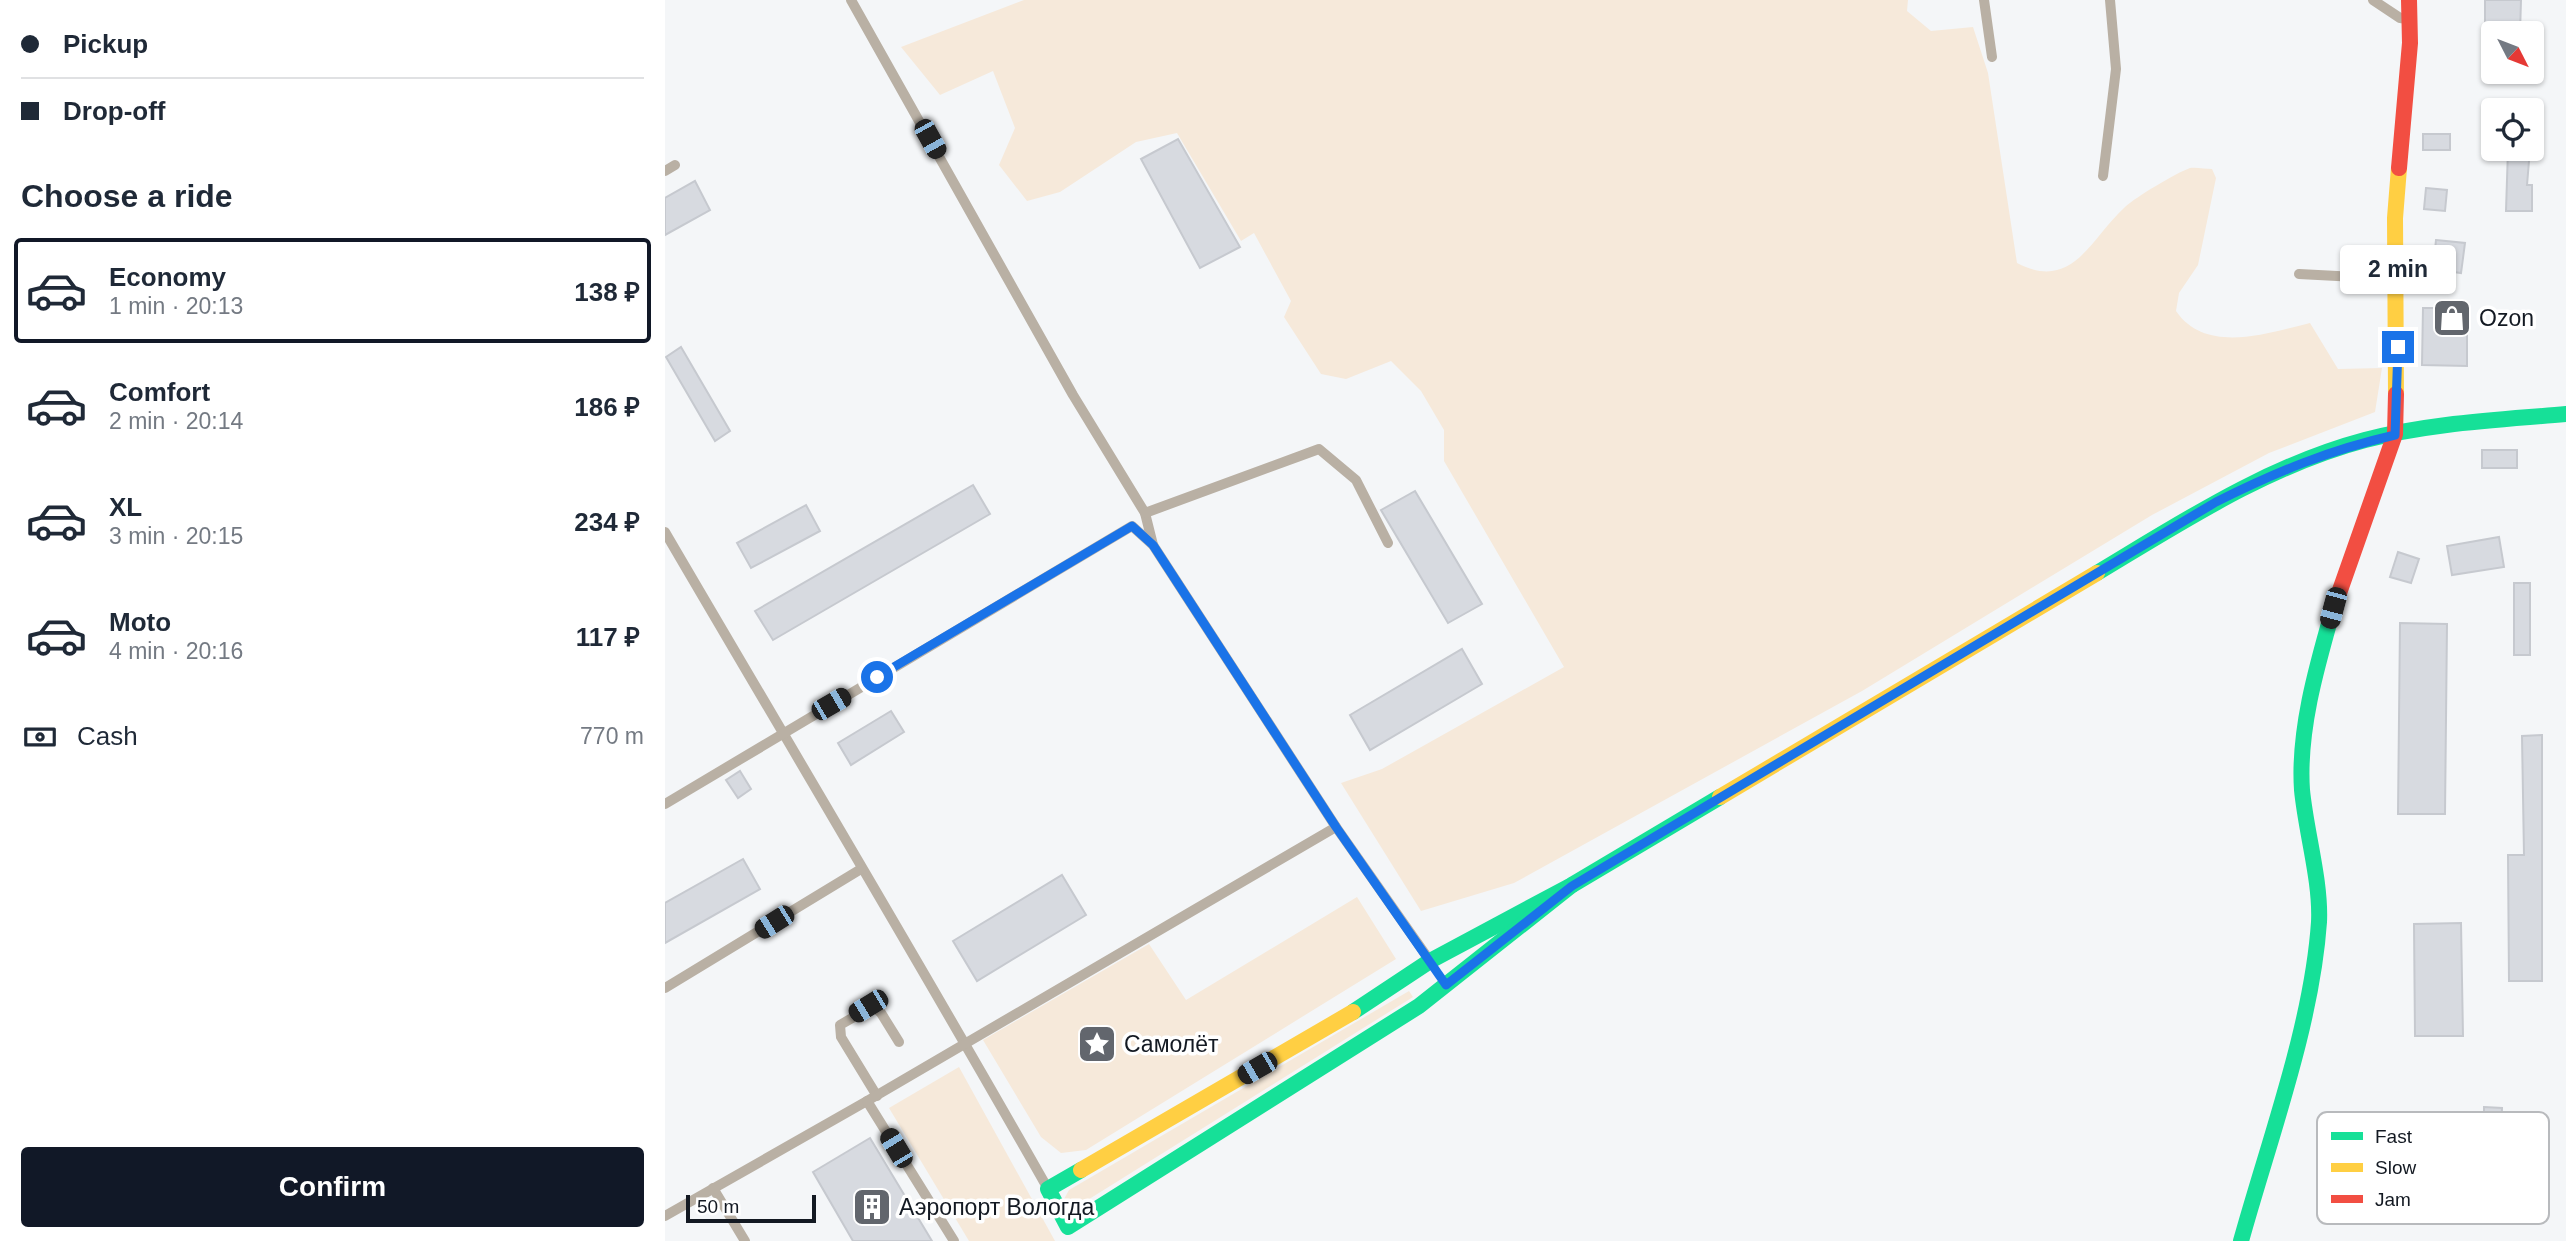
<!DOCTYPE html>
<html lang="en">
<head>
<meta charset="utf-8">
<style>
	:root { --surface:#fff; --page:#f6f6f7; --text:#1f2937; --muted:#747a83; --line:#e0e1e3; --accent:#111827 }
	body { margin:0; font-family:Arial,sans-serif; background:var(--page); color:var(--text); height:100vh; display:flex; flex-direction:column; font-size:26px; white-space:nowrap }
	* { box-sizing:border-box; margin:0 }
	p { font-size:23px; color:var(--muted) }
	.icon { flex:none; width:38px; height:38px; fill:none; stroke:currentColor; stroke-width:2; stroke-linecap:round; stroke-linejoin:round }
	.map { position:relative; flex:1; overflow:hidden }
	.sheet { display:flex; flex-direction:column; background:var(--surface); width:665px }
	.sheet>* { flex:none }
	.hud { display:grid; align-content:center; height:154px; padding:0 21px; background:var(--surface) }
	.needle { width:46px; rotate:132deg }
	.buttons { position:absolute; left:1816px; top:21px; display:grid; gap:14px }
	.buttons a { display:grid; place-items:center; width:63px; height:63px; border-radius:7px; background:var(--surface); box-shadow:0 2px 5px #0004; font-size:35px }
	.scale { position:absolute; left:21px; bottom:18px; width:130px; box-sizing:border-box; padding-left:7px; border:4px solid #131922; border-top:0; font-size:19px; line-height:24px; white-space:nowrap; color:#131922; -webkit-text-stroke:5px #fff; paint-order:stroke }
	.end { position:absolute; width:32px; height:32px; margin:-16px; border:9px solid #1a73e8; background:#fff; box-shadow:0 0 0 4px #fff }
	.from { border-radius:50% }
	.bubble { position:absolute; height:49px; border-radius:7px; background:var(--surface); box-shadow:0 2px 5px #0004; font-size:23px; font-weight:700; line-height:49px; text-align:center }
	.car { position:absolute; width:21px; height:42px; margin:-21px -10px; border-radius:9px; box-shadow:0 0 5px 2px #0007; background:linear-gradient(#222 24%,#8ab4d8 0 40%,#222 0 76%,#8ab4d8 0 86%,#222 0) }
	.hud b { display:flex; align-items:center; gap:24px; height:66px; font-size:26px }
	.hud b+b { border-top:2px solid var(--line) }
	.hud i { width:18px; height:18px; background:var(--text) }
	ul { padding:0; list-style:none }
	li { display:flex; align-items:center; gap:21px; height:105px; margin:0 14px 10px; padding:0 7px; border:4px solid transparent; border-radius:7px }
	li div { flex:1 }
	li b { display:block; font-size:26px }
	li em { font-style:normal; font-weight:700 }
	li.current { border-color:var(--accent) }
	li>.icon { width:63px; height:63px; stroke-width:1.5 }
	h2 { padding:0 21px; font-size:32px; line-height:84px }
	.pay { display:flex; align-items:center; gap:18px; height:77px; padding:0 21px; font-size:26px }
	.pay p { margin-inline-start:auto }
	.primary-button { display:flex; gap:14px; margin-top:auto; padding:14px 21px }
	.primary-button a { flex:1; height:80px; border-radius:7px; background:var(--accent); color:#fff; font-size:28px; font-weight:700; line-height:80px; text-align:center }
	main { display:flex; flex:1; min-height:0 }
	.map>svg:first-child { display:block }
	.green { fill:#f6e9da }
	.building { fill:#d7dae0; stroke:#c6c9cf; stroke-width:2 }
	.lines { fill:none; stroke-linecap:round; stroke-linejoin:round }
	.lane { stroke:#b9b0a4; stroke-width:10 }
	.fast { stroke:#16e098; stroke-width:16 }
	.slow { stroke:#ffcf43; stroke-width:16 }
	.jam { stroke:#f24e42; stroke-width:16 }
	.route { stroke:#1a73e8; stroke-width:9 }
	.labels { text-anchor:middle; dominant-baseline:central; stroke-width:7; stroke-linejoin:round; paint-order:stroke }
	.poi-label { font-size:23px; fill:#131922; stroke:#fff; text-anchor:start }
	.key { fill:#fff; stroke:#b8babd; stroke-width:2 }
	.key-label { font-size:19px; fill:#131922 }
</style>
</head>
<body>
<main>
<section class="sheet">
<div class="hud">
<b><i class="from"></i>Pickup</b>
<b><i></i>Drop-off</b>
</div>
<h2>Choose a ride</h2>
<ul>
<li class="current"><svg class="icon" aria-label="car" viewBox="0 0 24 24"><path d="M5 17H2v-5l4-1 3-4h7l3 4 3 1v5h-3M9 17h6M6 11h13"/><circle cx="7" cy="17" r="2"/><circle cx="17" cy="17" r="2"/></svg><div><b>Economy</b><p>1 min · 20:13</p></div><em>138 ₽</em></li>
<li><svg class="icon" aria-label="car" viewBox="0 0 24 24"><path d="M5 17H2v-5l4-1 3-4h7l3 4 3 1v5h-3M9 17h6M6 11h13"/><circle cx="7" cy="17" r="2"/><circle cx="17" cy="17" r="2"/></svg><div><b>Comfort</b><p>2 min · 20:14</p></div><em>186 ₽</em></li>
<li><svg class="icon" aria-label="car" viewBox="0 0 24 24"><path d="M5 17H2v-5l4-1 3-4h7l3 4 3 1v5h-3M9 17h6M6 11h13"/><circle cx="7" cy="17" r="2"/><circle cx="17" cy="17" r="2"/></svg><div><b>XL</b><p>3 min · 20:15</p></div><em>234 ₽</em></li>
<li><svg class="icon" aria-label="car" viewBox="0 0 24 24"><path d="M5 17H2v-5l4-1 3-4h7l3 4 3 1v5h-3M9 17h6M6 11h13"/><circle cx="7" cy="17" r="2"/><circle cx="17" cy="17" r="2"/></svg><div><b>Moto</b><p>4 min · 20:16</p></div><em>117 ₽</em></li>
</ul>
<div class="pay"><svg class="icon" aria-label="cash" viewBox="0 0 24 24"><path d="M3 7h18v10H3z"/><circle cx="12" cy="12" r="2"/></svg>Cash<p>770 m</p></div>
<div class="primary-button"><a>Confirm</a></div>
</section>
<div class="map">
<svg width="1901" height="1241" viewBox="0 0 1901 1241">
	<rect width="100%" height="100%" fill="#f4f6f8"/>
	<g class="green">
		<path d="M359 0H1243L1242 11 1266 31 1308 27 1323 73 1352 263C1408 292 1425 239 1460 207 1471 197 1511 173 1525 168 1531 167 1541 169 1547 169L1551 178 1533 265 1514 293 1511 311C1541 355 1603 333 1645 323L1673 369 1717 368 1710 412 1604 453 1487 515 1197 691 849 883 756 911 676 783 717 769 899 667 779 461V430L756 391 726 361 681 379 656 374 619 317 626 301 589 233 576 241 512 133 471 142 395 192 362 201 334 165 350 128 328 71 275 95 236 47Z"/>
		<path d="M692 897 731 959 421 1150 396 1153 376 1137 318 1040 484 944 521 1000Z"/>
		<path d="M744 991 748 997 413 1206H404L399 1199 404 1190Z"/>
		<path d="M294 1067 390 1241H304L224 1108Z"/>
	</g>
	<g class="building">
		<path d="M1820 0H1856L1855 33H1820Z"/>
		<rect x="1758" y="134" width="27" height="16"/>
		<path d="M513 139 575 247 535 268 476 159Z"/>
		<path d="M1843 149H1865L1862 185H1867V211H1841Z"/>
		<path d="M30 181 45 210 0 235V198Z"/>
		<path d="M1761 188 1782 190 1780 211 1759 209Z"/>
		<path d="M1771 240 1800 243 1796 273 1768 269Z"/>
		<path d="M1758 308H1792V324H1802V366L1757 365Z"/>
		<path d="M16 347 65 431 50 441 1 357Z"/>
		<rect x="1817" y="450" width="35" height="18"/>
		<path d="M308 485 325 514 108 640 90 611Z"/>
		<path d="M750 491 817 604 783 623 716 510Z"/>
		<path d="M141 505 155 531 86 568 72 543Z"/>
		<path d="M1834 537 1839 567 1787 575 1782 546Z"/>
		<path d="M1733 552 1754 559 1746 583 1725 577Z"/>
		<rect x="1849" y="583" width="16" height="72"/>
		<path d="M1735 623 1782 624 1780 814H1733Z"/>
		<path d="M797 649 817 684 705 750 685 715Z"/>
		<path d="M226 711 239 732 186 765 173 743Z"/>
		<path d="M1877 735V981H1844L1843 855H1859L1857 736Z"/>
		<path d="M75 771 86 789 73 798 61 780Z"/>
		<path d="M78 859 95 889 0 943V903Z"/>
		<path d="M397 875 421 915 312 981 288 941Z"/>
		<path d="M1796 923 1798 1036H1750L1749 924Z"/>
		<path d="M1819 1107 1837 1108 1836 1143 1819 1142Z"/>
		<path d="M205 1138 267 1241H188L148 1172Z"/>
	</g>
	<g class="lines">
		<g class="lane">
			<path d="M186 0 408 395 480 513 488 545"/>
			<path d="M1319 0 1327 57"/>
			<path d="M1708 0 1735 18 1742 19"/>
			<path d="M0 171 10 165"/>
			<path d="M1438 176 1451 69 1445 0"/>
			<path d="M1634 274 1729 279"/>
			<path d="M480 513 654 449 691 480 723 543"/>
			<path d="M0 532C128 751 258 968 383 1189"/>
			<path d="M0 804 467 526 488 545 671 827 763 958"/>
			<path d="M0 988 196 869"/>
			<path d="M212 1096 176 1037 175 1025 208 1006 216 1013 234 1042"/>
			<path d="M48 1188 80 1241"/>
			<path d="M0 1216 202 1101"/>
			<path d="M289 1241 202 1101 671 827"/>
		</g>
		<g class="fast">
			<path d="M1432 573C1517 522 1602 466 1700 440 1765 423 1834 420 1901 414"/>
			<path d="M688 1012 765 961 907 885 1055 797"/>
			<path d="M416 1170 383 1189 403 1227 754 1006 907 885"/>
			<path d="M1576 1241C1604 1140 1647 1025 1654 922 1656 881 1641 832 1637 790 1633 732 1651 669 1667 613"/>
		</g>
		<g class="slow">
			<path d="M1731 394 1730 218 1734 168"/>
			<path d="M1055 797 1432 573"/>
			<path d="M416 1170 688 1012"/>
		</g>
		<g class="jam">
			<path d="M1734 168 1745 43 1744 0"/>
			<path d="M1667 613 1730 434 1731 394"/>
		</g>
	</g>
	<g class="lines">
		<path class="route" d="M212 677 467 526 488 545 671 827 781 985 907 886 1551 502C1611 472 1664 450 1730 435L1733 347"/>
	</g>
	<defs>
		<symbol id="shop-square" viewBox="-11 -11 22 22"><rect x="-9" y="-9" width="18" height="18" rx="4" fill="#62666d" stroke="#fff"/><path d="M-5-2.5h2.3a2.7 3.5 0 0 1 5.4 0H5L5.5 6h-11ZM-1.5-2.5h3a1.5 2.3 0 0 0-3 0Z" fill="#fff"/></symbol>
		<symbol id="sight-square" viewBox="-11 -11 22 22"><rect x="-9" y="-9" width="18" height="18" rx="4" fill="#62666d" stroke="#fff"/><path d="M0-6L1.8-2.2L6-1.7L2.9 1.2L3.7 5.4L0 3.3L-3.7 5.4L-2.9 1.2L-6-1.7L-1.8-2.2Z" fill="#fff"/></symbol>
		<symbol id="building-square" viewBox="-11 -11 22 22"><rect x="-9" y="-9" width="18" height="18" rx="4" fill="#62666d" stroke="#fff"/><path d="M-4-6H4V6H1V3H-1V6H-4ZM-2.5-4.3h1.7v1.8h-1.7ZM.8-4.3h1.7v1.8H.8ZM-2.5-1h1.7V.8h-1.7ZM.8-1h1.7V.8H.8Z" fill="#fff"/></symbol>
	</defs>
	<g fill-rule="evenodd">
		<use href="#shop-square" x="1765" y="296" width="44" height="44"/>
		<use href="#sight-square" x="410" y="1022" width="44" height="44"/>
		<use href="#building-square" x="185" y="1185" width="44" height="44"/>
	</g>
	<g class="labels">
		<g class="poi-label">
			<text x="1814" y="318">Ozon</text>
			<text x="459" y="1044">Самолёт</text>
			<text x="234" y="1207">Аэропорт Вологда</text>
		</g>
	</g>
	<rect x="1652" y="1112" width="232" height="112" rx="10" class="key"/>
	<rect x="1666" y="1132" width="32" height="8" fill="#16e098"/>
	<rect x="1666" y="1163" width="32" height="9" fill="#ffcf43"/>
	<rect x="1666" y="1195" width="32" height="8" fill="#f24e42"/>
	<g class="key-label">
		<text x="1710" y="1143">Fast</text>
		<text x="1710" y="1174">Slow</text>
		<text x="1710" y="1206">Jam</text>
	</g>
</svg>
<div class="buttons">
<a><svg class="needle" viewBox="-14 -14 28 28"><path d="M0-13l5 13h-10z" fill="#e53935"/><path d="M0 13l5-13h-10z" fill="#747a83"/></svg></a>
<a><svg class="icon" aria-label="locate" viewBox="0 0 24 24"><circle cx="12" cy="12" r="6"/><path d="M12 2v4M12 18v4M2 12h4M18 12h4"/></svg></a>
</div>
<div class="scale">50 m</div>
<i class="end from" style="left:212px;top:677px"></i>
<i class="end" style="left:1733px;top:347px"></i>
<div class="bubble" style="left:1675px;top:245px;width:116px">2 min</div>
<i class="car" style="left:265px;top:139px;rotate:151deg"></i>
<i class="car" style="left:1668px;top:608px;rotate:195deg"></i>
<i class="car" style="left:166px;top:704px;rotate:60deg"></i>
<i class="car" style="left:109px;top:922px;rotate:238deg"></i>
<i class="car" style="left:203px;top:1006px;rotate:239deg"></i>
<i class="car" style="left:592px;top:1068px;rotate:240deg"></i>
<i class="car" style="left:231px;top:1148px;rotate:329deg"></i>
</div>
</main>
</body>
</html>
